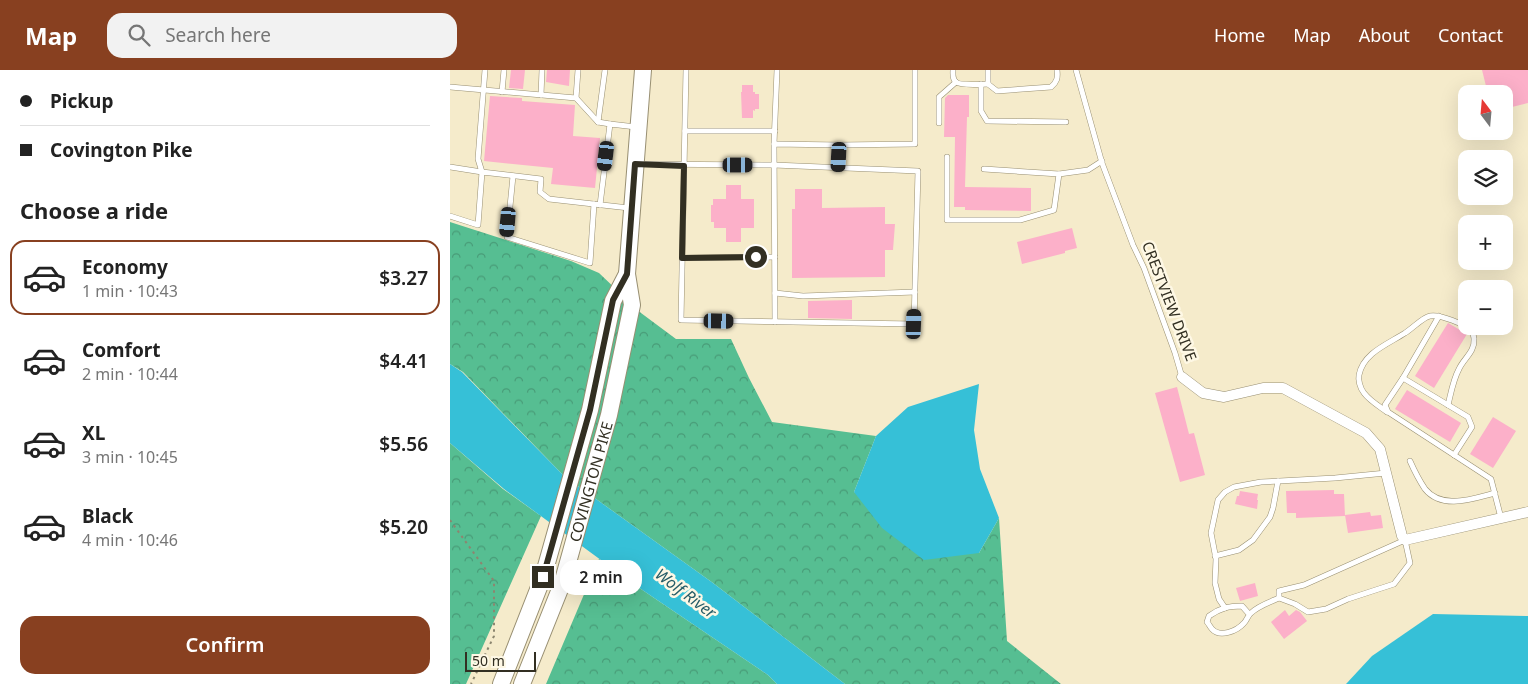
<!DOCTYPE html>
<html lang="en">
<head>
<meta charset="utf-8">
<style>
	:root { --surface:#fff; --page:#f2f2f2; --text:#222; --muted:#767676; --line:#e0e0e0; --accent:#884020 }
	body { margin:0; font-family:"Noto Sans",sans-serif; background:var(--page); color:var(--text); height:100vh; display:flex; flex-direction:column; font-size:19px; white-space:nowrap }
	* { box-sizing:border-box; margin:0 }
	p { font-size:16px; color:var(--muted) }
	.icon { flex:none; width:28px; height:28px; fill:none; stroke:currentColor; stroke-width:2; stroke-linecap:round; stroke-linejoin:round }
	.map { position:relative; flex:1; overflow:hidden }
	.drawer { display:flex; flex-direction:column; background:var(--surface); width:450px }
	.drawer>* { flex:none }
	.top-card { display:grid; align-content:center; height:110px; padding:0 20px; background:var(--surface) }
	.needle { width:32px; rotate:344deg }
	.buttons { position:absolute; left:1008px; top:15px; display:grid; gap:10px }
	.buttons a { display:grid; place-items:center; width:55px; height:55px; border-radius:10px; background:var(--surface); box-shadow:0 5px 20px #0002; font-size:25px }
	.scale { position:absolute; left:15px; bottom:12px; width:71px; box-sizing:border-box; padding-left:5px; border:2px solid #322f22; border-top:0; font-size:14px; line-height:18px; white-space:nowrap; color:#322f22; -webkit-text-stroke:4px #fef8e5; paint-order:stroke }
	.end { position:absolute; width:22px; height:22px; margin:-11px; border:6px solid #322f22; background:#fff; box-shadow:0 0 0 2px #fff }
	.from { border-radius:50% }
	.bubble { position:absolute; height:35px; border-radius:15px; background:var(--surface); box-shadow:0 5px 20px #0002; font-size:16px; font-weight:600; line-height:35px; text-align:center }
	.car { position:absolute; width:15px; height:30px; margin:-15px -8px; border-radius:6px; box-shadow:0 0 4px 1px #0007; background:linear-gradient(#222 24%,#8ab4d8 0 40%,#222 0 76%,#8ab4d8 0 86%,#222 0) }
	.top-card b { display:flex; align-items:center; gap:18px; height:48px; font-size:19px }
	.top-card b+b { border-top:1px solid var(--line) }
	.top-card i { width:12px; height:12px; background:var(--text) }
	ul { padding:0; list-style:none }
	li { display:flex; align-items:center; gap:15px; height:75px; margin:0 10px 8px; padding:0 10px; border:2px solid transparent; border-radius:15px }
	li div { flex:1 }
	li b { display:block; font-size:19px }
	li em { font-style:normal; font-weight:600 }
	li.active { border-color:var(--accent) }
	li>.icon { width:45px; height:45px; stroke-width:1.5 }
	h2 { padding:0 20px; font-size:22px; line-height:60px }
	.primary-button { display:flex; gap:10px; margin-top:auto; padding:10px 20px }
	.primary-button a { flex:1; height:58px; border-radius:15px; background:var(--accent); color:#fff; font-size:20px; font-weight:600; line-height:58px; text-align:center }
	header { display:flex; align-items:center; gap:30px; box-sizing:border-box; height:70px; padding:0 25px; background:var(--accent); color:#fff }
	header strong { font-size:24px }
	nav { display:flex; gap:28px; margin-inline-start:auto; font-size:18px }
	.search { width:350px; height:45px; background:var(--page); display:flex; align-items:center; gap:12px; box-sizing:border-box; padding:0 18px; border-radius:15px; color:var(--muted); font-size:19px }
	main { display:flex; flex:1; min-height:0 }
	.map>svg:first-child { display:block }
	.forest { fill:url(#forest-crowns) }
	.water { fill:#36c0d7 }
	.building { fill:#fcb0c9 }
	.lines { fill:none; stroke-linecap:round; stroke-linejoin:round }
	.service-casing { stroke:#988f72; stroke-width:6 }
	.minor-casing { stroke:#988f72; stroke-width:11 }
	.primary-casing { stroke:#988f72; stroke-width:18 }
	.path { stroke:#8c8670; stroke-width:2; stroke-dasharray:2.5 4; stroke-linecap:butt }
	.service { stroke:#fff; stroke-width:5 }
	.minor { stroke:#fff; stroke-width:10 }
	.primary { stroke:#fff; stroke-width:16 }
	.route { stroke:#322f22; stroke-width:6 }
	.labels { text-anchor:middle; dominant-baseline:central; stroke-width:5; stroke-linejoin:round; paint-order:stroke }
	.street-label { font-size:15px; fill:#322f22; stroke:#fef8e5 }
	.water-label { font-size:16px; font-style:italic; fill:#275d68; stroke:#fef8e5 }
</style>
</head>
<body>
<header>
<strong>Map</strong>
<div class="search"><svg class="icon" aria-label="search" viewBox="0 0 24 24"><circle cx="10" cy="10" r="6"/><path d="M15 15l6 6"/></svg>Search here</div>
<nav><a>Home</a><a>Map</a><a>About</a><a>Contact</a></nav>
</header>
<main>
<section class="drawer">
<div class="top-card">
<b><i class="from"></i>Pickup</b>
<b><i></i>Covington Pike</b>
</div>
<h2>Choose a ride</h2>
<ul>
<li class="active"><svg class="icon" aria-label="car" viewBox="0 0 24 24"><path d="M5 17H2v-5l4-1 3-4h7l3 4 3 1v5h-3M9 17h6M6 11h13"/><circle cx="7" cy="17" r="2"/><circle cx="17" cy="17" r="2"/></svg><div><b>Economy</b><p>1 min · 10:43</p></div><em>$3.27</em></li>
<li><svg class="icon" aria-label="car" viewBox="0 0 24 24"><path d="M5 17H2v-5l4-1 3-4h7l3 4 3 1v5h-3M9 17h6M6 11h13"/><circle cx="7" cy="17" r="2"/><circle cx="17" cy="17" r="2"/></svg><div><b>Comfort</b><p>2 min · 10:44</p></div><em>$4.41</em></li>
<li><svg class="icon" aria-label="car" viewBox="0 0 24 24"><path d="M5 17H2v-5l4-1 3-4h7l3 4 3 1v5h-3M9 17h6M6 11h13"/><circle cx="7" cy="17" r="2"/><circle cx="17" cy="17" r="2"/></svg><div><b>XL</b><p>3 min · 10:45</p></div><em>$5.56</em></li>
<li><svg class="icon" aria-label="car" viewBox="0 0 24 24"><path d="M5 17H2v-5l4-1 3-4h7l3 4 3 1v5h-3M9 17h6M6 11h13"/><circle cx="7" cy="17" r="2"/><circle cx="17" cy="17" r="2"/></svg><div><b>Black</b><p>4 min · 10:46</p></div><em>$5.20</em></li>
</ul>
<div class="primary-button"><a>Confirm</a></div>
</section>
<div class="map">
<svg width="1078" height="614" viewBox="0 0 1078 614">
	<defs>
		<pattern id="forest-crowns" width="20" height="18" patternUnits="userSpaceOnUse" patternTransform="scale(1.25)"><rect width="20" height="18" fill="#56be92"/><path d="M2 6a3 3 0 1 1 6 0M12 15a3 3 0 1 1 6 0" fill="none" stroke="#489b77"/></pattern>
	</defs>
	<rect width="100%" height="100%" fill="#f5ebcb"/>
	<g class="forest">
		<path d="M0 152 121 191 149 203 191 243 226 269H281L299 308 322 352 426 366 404 422 529 483 549 448 557 571 611 614H395L263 513 114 406 13 302 0 294Z"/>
		<path d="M0 373 53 419 91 446 16 614H0Z"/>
		<path d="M149 489 185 515 318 605 327 614H96Z"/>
	</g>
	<g class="water">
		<path d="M0 294 12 302 114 406 263 513 395 614H327L318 605 185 515 54 419 0 373Z"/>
		<path d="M529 314 524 360 530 399 549 448 529 483 474 490 432 458 404 422 426 366 458 337Z"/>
		<path d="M983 544 1078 546V614H896L922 586Z"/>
	</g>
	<g class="building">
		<path d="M61 0H75L73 19 59 18Z"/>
		<path d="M97 0H120L119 16 96 12Z"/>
		<path d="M1032 0H1078V33L1054 39V24H1038Z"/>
		<path d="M292 15H303V22H305V24H309V39H305V41L303 40V48H292L291 22H292Z"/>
		<path d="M498 25H519V47H517L515 117 581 118V141L515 140V137H504L505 67H494L495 28Z"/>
		<path d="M40 26 72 28V31L125 35 123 66 150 68 145 118 101 114 103 98 34 91Z"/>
		<path d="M276 115H291V129H304V158H291V172H276V158H264V152H261V135H263V129H276Z"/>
		<path d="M345 119H372V138L435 137V154H445L443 180H435V207L342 208V139H345Z"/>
		<path d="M622 158 627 178 615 181V183L572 194 567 172Z"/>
		<path d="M402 230V249L358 248V231Z"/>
		<path d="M998 253 1017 264 984 318 965 306Z"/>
		<path d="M727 317 739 364 744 363 755 405 730 412 705 323Z"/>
		<path d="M957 320 1011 353 1000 372 945 339Z"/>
		<path d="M1043 347 1066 361 1043 398 1020 384Z"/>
		<path d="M884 420V424H894L895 446 846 448V443H837L836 421Z"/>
		<path d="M790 421 808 424 807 430H808L807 439 785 434 787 426H789Z"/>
		<path d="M920 442 921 446 931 445 933 458 898 463 895 445Z"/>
		<path d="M805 513 808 526 790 531 786 518Z"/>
		<path d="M835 540 839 546 846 540 850 542 857 551 834 569 821 552Z"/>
	</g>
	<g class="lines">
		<defs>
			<g id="service">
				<path d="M155 0 148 52 160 54"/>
				<path d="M503 0C503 4 502 9 506 12 510 16 532 14 538 14V0"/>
				<path d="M626 0 652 93 683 175 694 198 725 283 732 307"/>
				<path d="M531 14V41L537 51 616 52"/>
				<path d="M538 14 547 21 601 17C607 12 608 8 607 0"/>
				<path d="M0 17 126 28 148 52"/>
				<path d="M52 22 54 0"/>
				<path d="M91 25 92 0"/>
				<path d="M126 28 128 0"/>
				<path d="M489 53V27L506 12"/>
				<path d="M235 61H325"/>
				<path d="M324 74 327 0"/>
				<path d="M497 87V150H570L604 140 609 104"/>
				<path d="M188 94 324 95 468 101 464 254 231 250 236 0"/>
				<path d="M0 97 32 102 28 89 35 0"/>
				<path d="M388 98 390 75"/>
				<path d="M534 99 609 104 638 100 652 91"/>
				<path d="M63 106 57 167 140 193 144 134"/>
				<path d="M150 135 160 54 186 57"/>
				<path d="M0 146 28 155 32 102 91 109 90 122 99 129 179 138"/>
				<path d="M233 188 325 187"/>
				<path d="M325 223 353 226 465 222"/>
				<path d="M989 246 953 308 935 335 938 342 1041 409 1051 448"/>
				<path d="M325 252 324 74 390 75 465 74V0"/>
				<path d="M953 308 1018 347 1022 357 1004 385"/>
				<path d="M937 342C929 336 920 331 914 323 910 318 908 310 909 305 913 283 938 274 955 263 962 259 973 247 980 246 989 244 1016 254 1022 262 1023 263 1024 268 1024 269 1025 282 1014 288 1009 299 1003 310 1001 323 998 335"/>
				<path d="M960 391C964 400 969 410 975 419 992 440 1022 429 1045 423"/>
				<path d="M955 470 960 493 944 514 898 529 876 539 858 542 845 534 829 528V521L854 515Z"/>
				<path d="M765 486 789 480 803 470 820 447 823 438 828 411"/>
				<path d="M775 538 769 529 765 513 766 489 761 463 768 430 775 422 784 417 811 412 885 408 936 403"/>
				<path d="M799 544 792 536C779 536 770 538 759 546L757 552C759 554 760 557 762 559 770 568 787 561 794 553 797 550 798 545 801 543 808 536 820 532 829 528"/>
			</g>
			<path id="minor" d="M732 307 753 323 774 327 813 318H833L916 363 930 379 952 466 955 470 1078 442"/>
			<g id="primary">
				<path d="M51 614 93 507 140 340 163 231 177 204"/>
				<path id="s1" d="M72 614 112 514 159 345 182 235 177 204 193 0"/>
			</g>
		</defs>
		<use href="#service" class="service-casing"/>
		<use href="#minor" class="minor-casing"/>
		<use href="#primary" class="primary-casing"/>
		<path class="path" d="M0 450 44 511V566L21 614"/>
		<use href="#service" class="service"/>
		<use href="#minor" class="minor"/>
		<use href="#primary" class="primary"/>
	</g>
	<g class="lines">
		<path class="route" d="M93 507 140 340 163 230 177 204 185 94 234 96 232 188 306 187"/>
	</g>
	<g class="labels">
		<g class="street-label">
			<text transform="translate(720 231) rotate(69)">CRESTVIEW DRIVE</text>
			<text stroke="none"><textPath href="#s1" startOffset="214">COVINGTON PIKE</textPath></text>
		</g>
		<g class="water-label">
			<text transform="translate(236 523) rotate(37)">Wolf River</text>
		</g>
	</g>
</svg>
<div class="buttons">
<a><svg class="needle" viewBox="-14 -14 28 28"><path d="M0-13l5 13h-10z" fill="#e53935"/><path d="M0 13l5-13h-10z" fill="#767676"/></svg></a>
<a><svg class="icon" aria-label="layers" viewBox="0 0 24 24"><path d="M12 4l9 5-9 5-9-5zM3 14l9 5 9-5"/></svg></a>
<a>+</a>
<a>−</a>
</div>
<div class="scale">50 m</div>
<i class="end from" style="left:306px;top:187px"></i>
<i class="end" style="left:93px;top:507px"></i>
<div class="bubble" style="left:110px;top:490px;width:82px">2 min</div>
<i class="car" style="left:156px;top:86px;rotate:187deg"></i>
<i class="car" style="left:389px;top:87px;rotate:183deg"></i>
<i class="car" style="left:288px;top:95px;rotate:90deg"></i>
<i class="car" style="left:58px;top:152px;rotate:185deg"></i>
<i class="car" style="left:269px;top:251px;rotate:91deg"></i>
<i class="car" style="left:464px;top:254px;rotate:2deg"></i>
</div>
</main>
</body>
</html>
